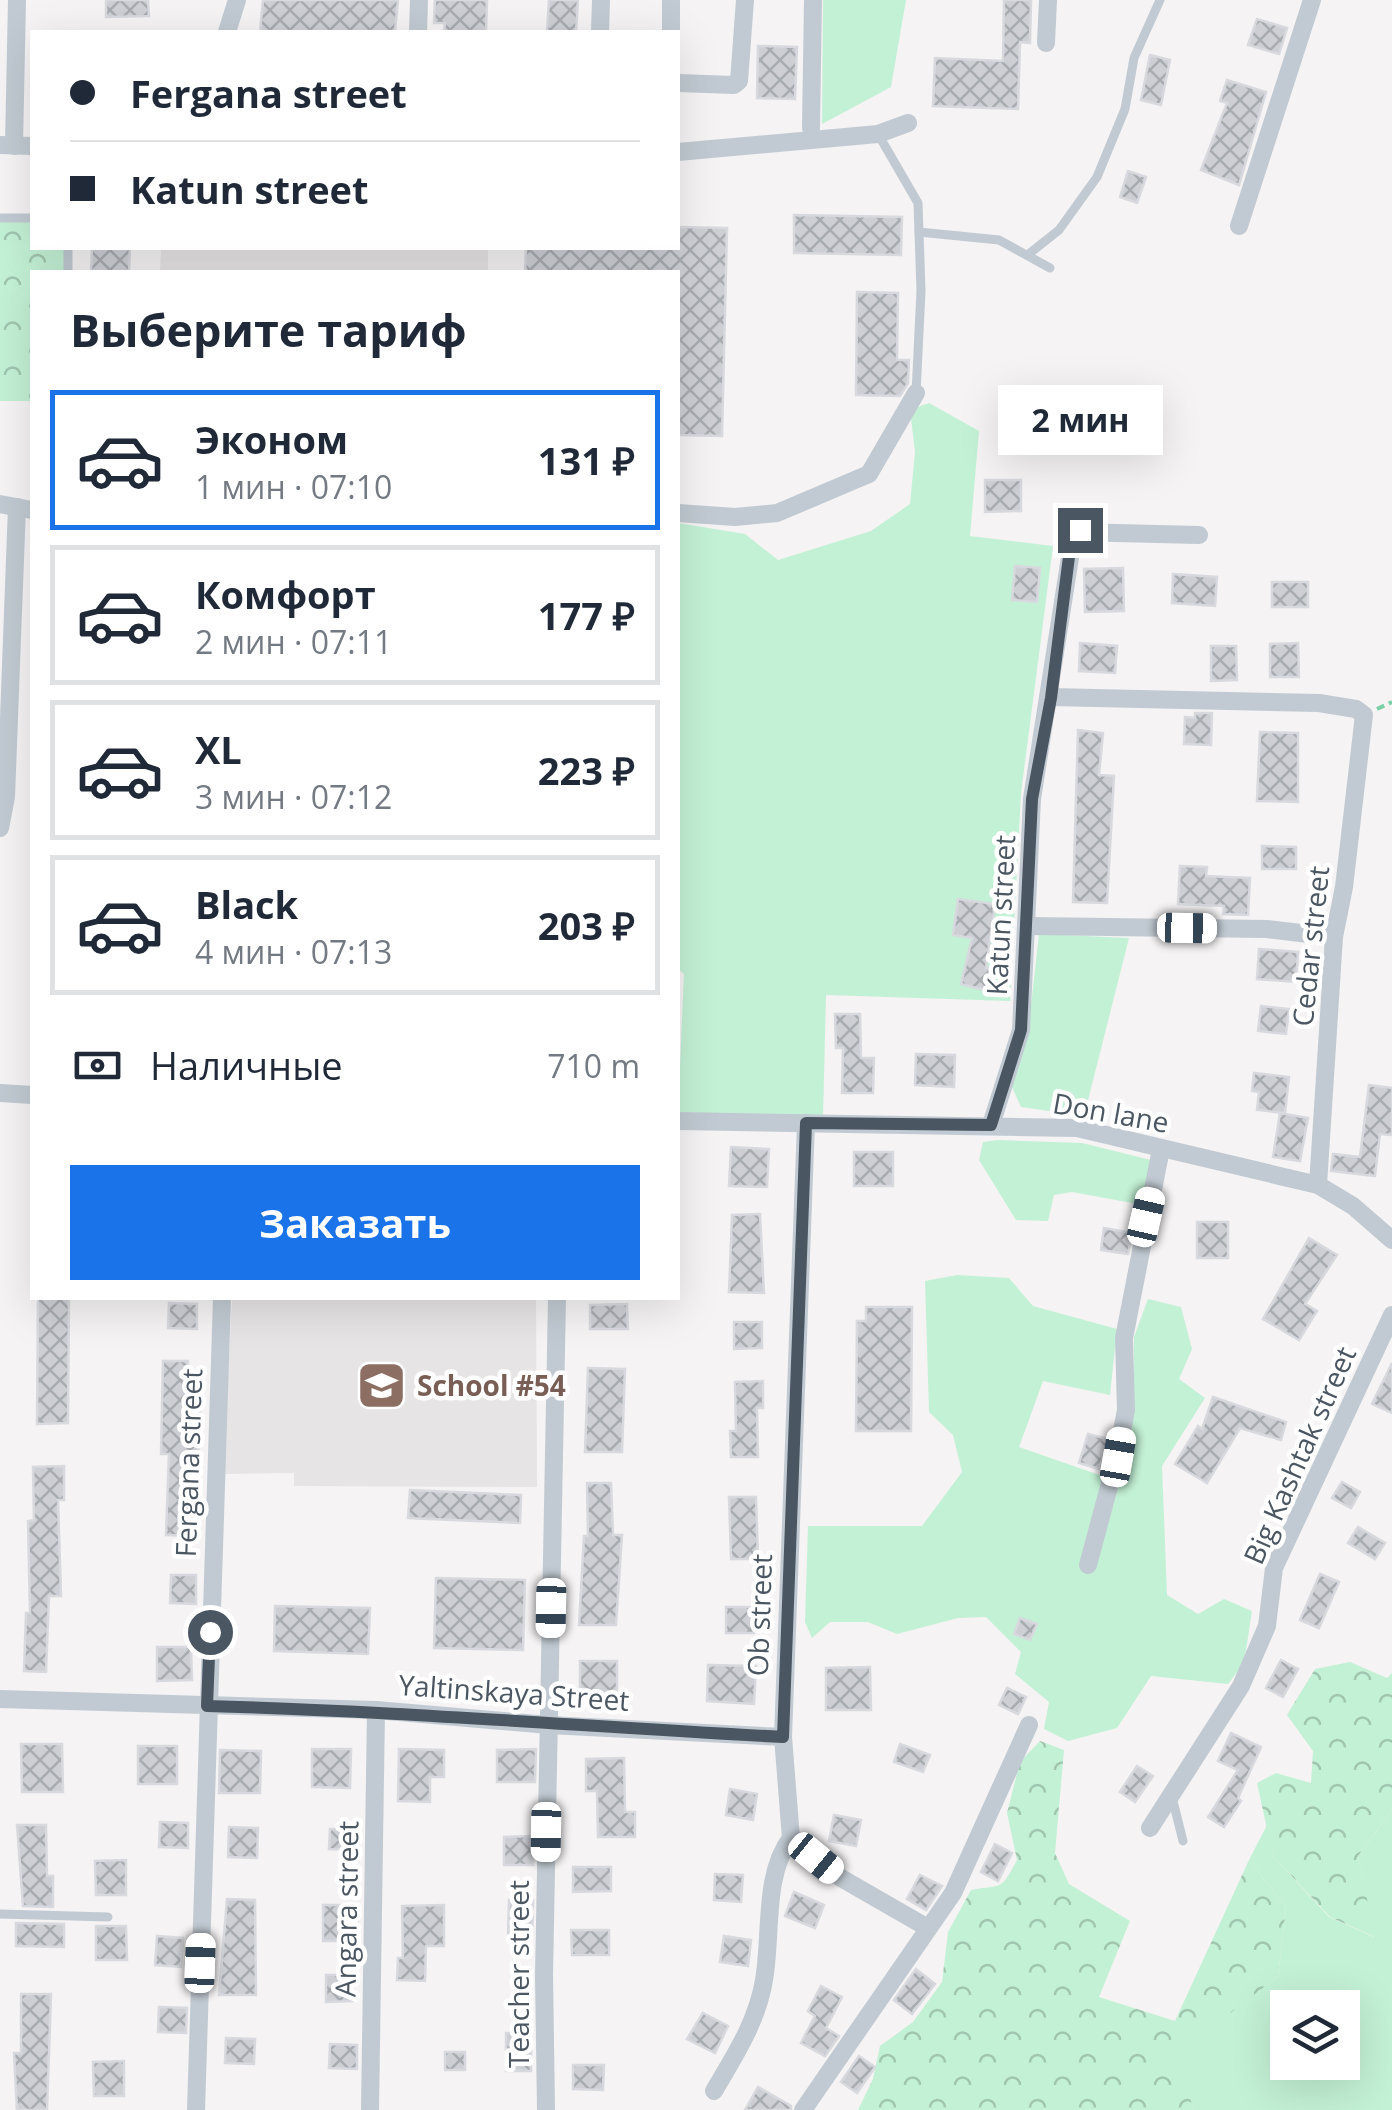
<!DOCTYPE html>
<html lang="ru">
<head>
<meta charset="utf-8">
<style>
	:root { --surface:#fff; --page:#f2f2f3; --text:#1f2937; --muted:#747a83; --line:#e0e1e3; --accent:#1a73e8 }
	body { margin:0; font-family:"Open Sans",sans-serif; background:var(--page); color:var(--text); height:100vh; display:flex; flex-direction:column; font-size:38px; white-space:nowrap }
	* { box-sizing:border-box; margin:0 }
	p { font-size:32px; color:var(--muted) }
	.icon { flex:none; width:55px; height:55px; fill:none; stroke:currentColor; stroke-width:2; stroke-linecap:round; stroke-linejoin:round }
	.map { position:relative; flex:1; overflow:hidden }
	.side { position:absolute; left:30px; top:270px; width:650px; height:1030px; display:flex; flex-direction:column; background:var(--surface); border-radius:0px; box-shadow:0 10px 40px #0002 }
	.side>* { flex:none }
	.hud { position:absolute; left:30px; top:30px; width:650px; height:220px; border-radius:0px; box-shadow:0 10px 40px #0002; display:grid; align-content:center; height:220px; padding:0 40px; background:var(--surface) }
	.buttons { position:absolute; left:1270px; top:1990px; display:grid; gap:20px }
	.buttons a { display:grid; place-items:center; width:90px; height:90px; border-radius:0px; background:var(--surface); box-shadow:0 10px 40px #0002; font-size:50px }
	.end { position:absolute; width:45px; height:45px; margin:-22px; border:12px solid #4a5661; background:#fff; box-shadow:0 0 0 5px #fff }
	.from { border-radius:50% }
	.bubble { position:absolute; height:70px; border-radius:0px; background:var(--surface); box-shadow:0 10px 40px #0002; font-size:32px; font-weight:700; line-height:70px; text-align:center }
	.car { position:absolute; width:30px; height:60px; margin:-30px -15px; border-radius:12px; box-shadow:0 0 8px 2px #0007; background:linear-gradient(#fff 24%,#345 0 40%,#fff 0 76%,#345 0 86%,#fff 0) }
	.hud b { display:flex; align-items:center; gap:35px; height:95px; font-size:38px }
	.hud b+b { border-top:2px solid var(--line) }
	.hud i { width:25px; height:25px; background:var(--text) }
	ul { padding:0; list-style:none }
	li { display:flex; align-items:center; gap:30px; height:140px; margin:0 20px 15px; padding:0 20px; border:5px solid var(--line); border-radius:0px }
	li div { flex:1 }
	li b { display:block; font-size:38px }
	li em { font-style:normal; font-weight:700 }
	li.on { border-color:var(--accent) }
	li>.icon { width:90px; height:90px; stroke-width:1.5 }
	h2 { padding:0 40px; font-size:45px; line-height:120px }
	.pay { display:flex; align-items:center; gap:25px; height:110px; padding:0 40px; font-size:38px }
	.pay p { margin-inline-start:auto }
	.action { display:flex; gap:20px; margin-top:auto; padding:20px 40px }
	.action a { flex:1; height:115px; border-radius:0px; background:var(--accent); color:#fff; font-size:40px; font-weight:700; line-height:115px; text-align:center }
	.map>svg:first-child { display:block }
	.education { fill:#e6e4e5 }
	.grass { fill:#c3f1d5; fill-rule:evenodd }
	.forest { fill:url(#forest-crowns) }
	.building { fill:url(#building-cross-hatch); stroke:#d7d9de; stroke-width:2.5 }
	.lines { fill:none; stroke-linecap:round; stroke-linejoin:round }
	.path { stroke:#7ad0a6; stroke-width:4; stroke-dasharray:8 5; stroke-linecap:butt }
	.lane { stroke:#c1cad2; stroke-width:9 }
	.street { stroke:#c1cad2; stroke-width:18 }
	.route { stroke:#4a5661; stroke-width:12 }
	.labels { text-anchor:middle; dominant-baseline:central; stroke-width:9; stroke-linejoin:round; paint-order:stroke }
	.street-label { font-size:28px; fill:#4a5661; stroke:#fff }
	.education-label { font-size:28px; font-weight:bold; fill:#785e54; stroke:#fff; text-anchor:start }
</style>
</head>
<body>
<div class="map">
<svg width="1392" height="2110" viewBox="0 0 1392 2110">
	<defs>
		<pattern id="forest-crowns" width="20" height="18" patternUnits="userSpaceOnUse" patternTransform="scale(2.5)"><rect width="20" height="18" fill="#c3f1d5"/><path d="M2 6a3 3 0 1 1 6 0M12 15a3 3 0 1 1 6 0" fill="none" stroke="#a0c6b0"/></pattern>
		<pattern id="building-cross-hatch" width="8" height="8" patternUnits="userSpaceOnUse" patternTransform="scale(2.5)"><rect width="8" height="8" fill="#cdcfd5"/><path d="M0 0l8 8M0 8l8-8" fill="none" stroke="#a8abb0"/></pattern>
	</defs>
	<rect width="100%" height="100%" fill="#f5f3f3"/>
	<g class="education">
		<path d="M161 248H488V272H160Z"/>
		<path d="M232 1298H536L537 1487 294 1486V1473L223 1474Z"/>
	</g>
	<g class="grass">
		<path d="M823 0H906L891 87 822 124Z"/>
		<path d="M929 403 979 431 970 536 1053 546 1021 793 1010 1001 826 995 823 1117 678 1112 684 974 678 969V523L745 534 778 560 871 531 910 504 915 452 910 410Z"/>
		<path d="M1039 934 1129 938 1084 1116 1021 1107 1012 1087 1028 1032Z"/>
		<path d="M997 1140 1082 1143 1151 1160 1143 1205 1072 1192 1054 1195 1048 1221 1016 1220 979 1160 983 1142Z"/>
		<path d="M957 1275 1009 1278 1033 1306 1117 1329 1110 1395 1043 1381 1019 1447 1105 1477 1134 1405V1337L1148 1299 1181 1307 1192 1349 1179 1379 1205 1398 1162 1466 1167 1595 1198 1614 1224 1599 1252 1611 1244 1663 1228 1684 1151 1676 1117 1728 1068 1741 1044 1729 1049 1702 1015 1674 1021 1652 986 1617 958 1618 897 1634 868 1622H830L812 1638 805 1622 808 1526H922L962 1472 953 1435 929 1412 925 1281Z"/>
		<path d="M1392 1810V2110H1194L1175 2055 1278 1976 1286 1908 1249 1860 1267 1825 1273 1856 1329 1917 1374 1937 1358 1856ZM1288 2008H1342V2062H1288Z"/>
	</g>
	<g class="forest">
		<path d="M0 218H32V248H68V272H32V401H0Z"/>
		<path d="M1350 1662 1387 1678 1392 1673V1810L1358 1856 1375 1937 1330 1917 1273 1856 1257 1783 1276 1773 1311 1783 1313 1751 1287 1715 1315 1669Z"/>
		<path d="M1040 1741 1064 1750 1055 1853 1069 1884 1130 1921 1099 1997 1175 2021 1249 1860 1286 1908 1278 1976 1176 2055 1194 2110H858L873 2079 880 2046 913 2022 942 1982 948 1932 971 1890C1003 1884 1000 1892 1017 1860L1007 1813 1020 1762Z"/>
	</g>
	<g class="building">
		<path d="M106 0H148L149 16 106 17Z"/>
		<path d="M263 0H398L395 32H260Z"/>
		<path d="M435 0H487L486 32H444L445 23H434Z"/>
		<path d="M549 0H578L576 32H547Z"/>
		<path d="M1004 0H1031L1030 43 1020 42 1018 109 933 106 935 58 1003 61Z"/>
		<path d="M1257 19 1287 28 1279 54 1248 45Z"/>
		<path d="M758 46 797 47 795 99 757 98Z"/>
		<path d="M1150 55 1170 60 1161 105 1141 100Z"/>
		<path d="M1227 80 1266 92 1239 185 1201 170 1227 103 1220 101Z"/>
		<path d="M1128 171 1146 177 1137 203 1120 197Z"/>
		<path d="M794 215 902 217 901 255 794 253Z"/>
		<path d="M678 227 727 228 722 436 678 435V272H525L526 248H678Z"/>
		<path d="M92 248H130L129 272H91Z"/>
		<path d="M857 292 898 293 897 360H909L908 383 900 396 856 395Z"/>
		<path d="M985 480H1021V511L985 512Z"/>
		<path d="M1015 566 1040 568 1037 602 1012 600Z"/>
		<path d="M1123 568 1124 611 1085 612 1084 569Z"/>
		<path d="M1173 574 1217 577 1215 606 1172 603Z"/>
		<rect x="1272" y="582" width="36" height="25"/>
		<path d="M1080 643 1117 646 1115 673 1079 671Z"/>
		<path d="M1298 643 1299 677H1270V644Z"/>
		<path d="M1211 646H1236L1237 680 1211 681Z"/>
		<path d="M1195 713H1212L1211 745 1184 744 1185 717 1195 718Z"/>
		<path d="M1078 730 1103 733 1099 775 1114 776 1107 903 1073 902Z"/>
		<path d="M1260 732 1298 733V802L1257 801Z"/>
		<path d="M1262 846 1296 847V869H1262Z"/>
		<path d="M1180 866 1207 867 1206 876 1250 878 1248 915 1223 914 1224 906 1178 904Z"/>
		<path d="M958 899 995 904 986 968 997 970 992 992 961 984 972 938 953 935Z"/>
		<path d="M1259 949 1298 952 1296 982 1257 979Z"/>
		<path d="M1261 1006 1289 1009 1286 1034 1258 1031Z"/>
		<path d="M835 1014H860L861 1058H874L873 1093H842L843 1048H836Z"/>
		<path d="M916 1054 955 1055 954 1087 915 1085Z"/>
		<path d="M1254 1073 1289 1077 1285 1113 1257 1110 1259 1092 1252 1091Z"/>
		<path d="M1369 1085 1392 1088V1135L1380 1134 1375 1176 1331 1171 1333 1154 1360 1157Z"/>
		<path d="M1280 1113 1308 1118 1300 1161 1273 1157Z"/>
		<path d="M731 1147 769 1149 767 1187 729 1186Z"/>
		<rect x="854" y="1152" width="39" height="34"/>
		<path d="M760 1214 764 1293 729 1292 732 1215Z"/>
		<rect x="1197" y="1222" width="31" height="36"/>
		<path d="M1104 1228 1132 1233 1128 1254 1101 1250Z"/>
		<path d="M1309 1238 1337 1255 1305 1304 1317 1311 1299 1340 1263 1319Z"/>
		<path d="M38 1298H69L68 1423 37 1424Z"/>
		<path d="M169 1303 197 1304V1329L168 1328Z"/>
		<path d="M627 1304 628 1329H590V1305Z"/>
		<path d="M866 1307H912L911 1431H856L857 1321H866Z"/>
		<path d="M734 1322H762V1348L734 1349Z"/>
		<path d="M163 1361H188L189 1411H200L195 1536 166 1535 169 1454H161Z"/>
		<path d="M1392 1363V1413L1372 1404Z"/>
		<path d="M588 1368 625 1369 622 1452H585Z"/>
		<path d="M763 1381V1408H757L758 1457H731L730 1431H736L735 1382Z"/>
		<path d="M1213 1397 1286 1422 1281 1440 1240 1428 1207 1483 1175 1464 1198 1426 1202 1429Z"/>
		<path d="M1088 1434 1108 1439 1099 1469 1079 1463Z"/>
		<path d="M64 1466V1500H58L61 1596H49L46 1672 24 1671 26 1613H30L28 1521 34 1520 33 1467Z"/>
		<path d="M1342 1482 1360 1492 1351 1508 1332 1498Z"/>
		<path d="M587 1483H611L613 1535H622L616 1625H579L584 1536H588Z"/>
		<path d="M410 1490 521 1495 520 1523 408 1518Z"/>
		<path d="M729 1497H756L758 1559H731Z"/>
		<path d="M1358 1527 1385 1543 1375 1559 1348 1543Z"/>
		<path d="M1320 1574 1339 1582 1319 1628 1300 1620Z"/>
		<path d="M171 1575H196V1604L170 1603Z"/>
		<path d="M436 1578 525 1580 523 1650 434 1648Z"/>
		<path d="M275 1606 370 1608 368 1654 274 1651Z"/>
		<path d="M726 1607H753L754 1633H726Z"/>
		<path d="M1020 1618 1037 1624 1030 1640 1014 1634Z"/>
		<path d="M157 1647H191L192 1680 157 1681Z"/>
		<path d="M1281 1660 1298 1669 1283 1697 1266 1688Z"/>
		<rect x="580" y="1661" width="37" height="34"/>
		<path d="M708 1665 756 1666 754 1704 707 1701Z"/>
		<path d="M870 1667 871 1710H826V1668Z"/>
		<path d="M1007 1688 1026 1697 1018 1714 999 1705Z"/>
		<path d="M1231 1733 1261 1747 1238 1798 1241 1801 1224 1827 1208 1817 1238 1770 1218 1761Z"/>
		<path d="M21 1744H62L63 1792H22Z"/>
		<path d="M900 1744 930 1755 923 1772 894 1762Z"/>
		<rect x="138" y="1746" width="39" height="38"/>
		<path d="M312 1749H351L350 1788 312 1787Z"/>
		<path d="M399 1749 444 1750V1777H430V1802L398 1801Z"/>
		<path d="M536 1749 535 1782H497V1750Z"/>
		<path d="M220 1750 261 1751 260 1793H219Z"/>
		<path d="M624 1758 625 1812H635V1837H598L597 1791H586V1759Z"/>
		<path d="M1137 1766 1153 1776 1135 1802 1120 1792Z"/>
		<path d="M730 1789 757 1794 753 1820 726 1815Z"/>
		<path d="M834 1815 861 1820 856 1846 829 1841Z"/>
		<path d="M160 1822 188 1823V1848L159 1847Z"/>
		<path d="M17 1825H46L47 1876H53V1907L23 1906Z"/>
		<path d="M229 1827 258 1828 257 1858 228 1857Z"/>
		<path d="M330 1829H354V1850L329 1849Z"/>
		<path d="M533 1836V1865H504V1837Z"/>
		<path d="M995 1844 1012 1853 998 1881 981 1872Z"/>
		<path d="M126 1860V1895H96L95 1861Z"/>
		<path d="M573 1867H611V1891L573 1892Z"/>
		<path d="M715 1874 743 1875 741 1902 714 1900Z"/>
		<path d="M920 1875 942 1886 926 1910 907 1899Z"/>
		<path d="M794 1892 824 1905 815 1928 785 1916Z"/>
		<path d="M227 1899 255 1900 256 1995H219Z"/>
		<path d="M509 1900H533L532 1938H508Z"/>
		<rect x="323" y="1905" width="35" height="36"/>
		<path d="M444 1905V1946H426L425 1981 397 1980 398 1958H403L402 1906Z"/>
		<path d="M16 1923 64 1924V1947L16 1946Z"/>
		<path d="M96 1926H126L127 1960H96Z"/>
		<path d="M571 1930H609V1955H572Z"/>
		<path d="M157 1936 183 1938 181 1967 155 1965Z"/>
		<path d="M724 1936 751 1940 748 1966 720 1962Z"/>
		<path d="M916 1969 935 1984 912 2014 894 2000Z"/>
		<path d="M326 1975H353V2001L326 2002Z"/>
		<path d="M821 1986 842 1997 826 2028 839 2036 825 2056 801 2043 815 2016 808 2011Z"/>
		<path d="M21 1994H51L47 2110H17L14 2053H21Z"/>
		<path d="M159 2007 187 2008 186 2033 158 2032Z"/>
		<path d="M703 2013 728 2026 715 2053 687 2039Z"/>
		<path d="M506 2033 531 2034V2071H506Z"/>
		<path d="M226 2038 255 2039 254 2064 225 2063Z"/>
		<path d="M330 2044 357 2045V2069L329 2068Z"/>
		<rect x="445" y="2052" width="20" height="18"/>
		<path d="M859 2056 875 2067 857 2093 841 2082Z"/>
		<path d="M124 2061V2096H94L93 2062Z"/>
		<path d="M573 2065H604L603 2090 573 2089Z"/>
		<path d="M758 2087 791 2106V2110H745Z"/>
	</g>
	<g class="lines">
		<path class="path" d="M1377 709 1392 702"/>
		<g class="lane">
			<path d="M878 134 918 203 921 291 916 393"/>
			<path d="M0 218H32"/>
			<path d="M919 232 999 240 1050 268"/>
			<path d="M1030 253 1059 230 1097 177 1125 109 1134 58 1160 0"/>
			<path d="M68 272V248"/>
			<path d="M1172 1797 1183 1841"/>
			<path d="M0 1914 108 1917"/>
		</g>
		<g class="street">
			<path d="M227 32 237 0"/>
			<path d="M418 32 419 0"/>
			<path d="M600 32 601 0"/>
			<path d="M671 32V0"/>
			<path d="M1046 43 1048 0"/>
			<path d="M678 83 734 85 739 81 745 0"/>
			<path d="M811 128 813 0"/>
			<path d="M0 145 32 146"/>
			<path d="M14 146 17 0"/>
			<path d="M678 152 878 134 908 123"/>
			<path d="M1239 226 1312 0"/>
			<path d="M0 504 32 510"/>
			<path d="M678 513 735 517 777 513 869 474 916 393"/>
			<path d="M1051 697 1319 703 1356 709 1364 715 1344 887 1334 937 1318 1185"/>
			<path d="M0 828 6 797 17 507"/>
			<path d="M1029 926 1267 929 1334 937"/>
			<path d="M0 1093 32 1095"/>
			<path d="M678 1121 1077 1128 1318 1185 1353 1206 1392 1240"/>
			<path d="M991 1125 1021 1030 1032 799 1074 532 1199 535"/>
			<path d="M1088 1565 1117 1457 1126 1410 1124 1338 1161 1149"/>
			<path d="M0 1699 376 1710 549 1725 783 1737"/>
			<path d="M1150 1828 1241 1686 1267 1626 1274 1568 1392 1315"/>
			<path d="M791 1838 841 1878 928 1928"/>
			<path d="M714 2091C735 2055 757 2022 764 1980 772 1935 763 1875 791 1838L783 1737 806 1123"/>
			<path d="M196 2110 222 1298"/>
			<path d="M370 2110 376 1710"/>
			<path d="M546 2110 544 1975 557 1298"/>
			<path d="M803 2110 953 1893 1029 1725"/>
		</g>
	</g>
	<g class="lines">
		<path class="route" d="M210 1632 207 1706C399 1711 590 1727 783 1737L806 1123 991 1125 1021 1030 1032 799 1051 698 1071 541 1080 530"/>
	</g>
	<defs>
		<symbol id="school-square" viewBox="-11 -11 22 22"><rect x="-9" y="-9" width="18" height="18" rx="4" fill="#8d6e63" stroke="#fff"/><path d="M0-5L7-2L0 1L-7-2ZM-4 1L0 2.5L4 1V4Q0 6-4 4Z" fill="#fff"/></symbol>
	</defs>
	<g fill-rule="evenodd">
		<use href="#school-square" x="354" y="1358" width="55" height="55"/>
	</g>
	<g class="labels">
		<g class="street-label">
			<text transform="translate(1000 915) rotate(-87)">Katun street</text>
			<text transform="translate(1310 946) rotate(-84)">Cedar street</text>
			<text transform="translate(1111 1112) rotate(10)">Don lane</text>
			<text transform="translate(1299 1455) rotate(-66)">Big Kashtak street</text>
			<text transform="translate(188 1463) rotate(-88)">Fergana street</text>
			<text transform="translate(759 1615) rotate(-88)">Ob street</text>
			<text transform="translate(514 1692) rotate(4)">Yaltinskaya Street</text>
			<text transform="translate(346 1909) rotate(-89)">Angara street</text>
			<text transform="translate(518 1974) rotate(-90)">Teacher street</text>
		</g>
		<g class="education-label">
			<text x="417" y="1385">School #54</text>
		</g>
	</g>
</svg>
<div class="buttons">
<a><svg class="icon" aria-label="layers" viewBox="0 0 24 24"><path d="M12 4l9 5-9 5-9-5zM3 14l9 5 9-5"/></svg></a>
</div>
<i class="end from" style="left:210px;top:1632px"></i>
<i class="end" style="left:1080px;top:530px"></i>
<div class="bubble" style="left:998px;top:385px;width:165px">2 мин</div>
<i class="car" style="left:1187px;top:928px;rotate:91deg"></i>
<i class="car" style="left:1146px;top:1217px;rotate:13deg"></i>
<i class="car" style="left:1118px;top:1457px;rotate:10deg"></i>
<i class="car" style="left:551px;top:1608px;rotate:181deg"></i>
<i class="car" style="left:546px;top:1832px;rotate:181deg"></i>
<i class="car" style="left:816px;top:1858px;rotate:129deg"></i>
<i class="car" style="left:200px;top:1963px;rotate:2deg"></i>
<div class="hud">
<b><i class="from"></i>Fergana street</b>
<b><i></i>Katun street</b>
</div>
<section class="side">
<h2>Выберите тариф</h2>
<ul>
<li class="on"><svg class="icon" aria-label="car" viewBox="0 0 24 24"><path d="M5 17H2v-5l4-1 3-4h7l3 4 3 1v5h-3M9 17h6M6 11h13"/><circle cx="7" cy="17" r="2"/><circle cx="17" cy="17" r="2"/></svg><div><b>Эконом</b><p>1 мин · 07:10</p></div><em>131 ₽</em></li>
<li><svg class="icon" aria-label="car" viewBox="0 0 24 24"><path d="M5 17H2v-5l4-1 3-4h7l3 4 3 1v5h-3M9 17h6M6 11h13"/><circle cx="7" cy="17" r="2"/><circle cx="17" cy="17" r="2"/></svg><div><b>Комфорт</b><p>2 мин · 07:11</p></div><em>177 ₽</em></li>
<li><svg class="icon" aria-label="car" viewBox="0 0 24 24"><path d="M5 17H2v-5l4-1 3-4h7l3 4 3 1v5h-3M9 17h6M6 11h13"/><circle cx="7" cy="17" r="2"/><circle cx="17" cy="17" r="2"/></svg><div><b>XL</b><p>3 мин · 07:12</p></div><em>223 ₽</em></li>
<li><svg class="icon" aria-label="car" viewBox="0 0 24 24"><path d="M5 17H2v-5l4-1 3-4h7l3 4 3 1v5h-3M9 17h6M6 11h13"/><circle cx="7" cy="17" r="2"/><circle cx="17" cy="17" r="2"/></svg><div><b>Black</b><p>4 мин · 07:13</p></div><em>203 ₽</em></li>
</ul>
<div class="pay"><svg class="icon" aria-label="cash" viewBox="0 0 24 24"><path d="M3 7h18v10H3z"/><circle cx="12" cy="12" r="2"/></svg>Наличные<p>710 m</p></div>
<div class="action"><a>Заказать</a></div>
</section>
</div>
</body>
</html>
